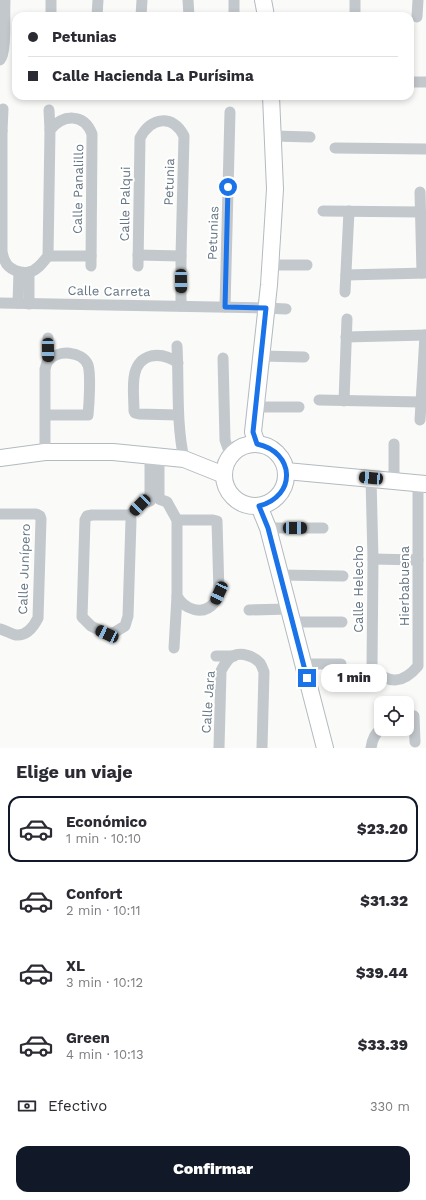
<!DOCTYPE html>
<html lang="es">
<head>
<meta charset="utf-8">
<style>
	:root { --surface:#fff; --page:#f7f7f7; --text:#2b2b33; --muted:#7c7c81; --line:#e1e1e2; --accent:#111827 }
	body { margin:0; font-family:"Work Sans",sans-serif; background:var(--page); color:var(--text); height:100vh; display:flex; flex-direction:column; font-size:15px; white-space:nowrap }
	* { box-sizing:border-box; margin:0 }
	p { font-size:13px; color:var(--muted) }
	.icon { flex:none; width:22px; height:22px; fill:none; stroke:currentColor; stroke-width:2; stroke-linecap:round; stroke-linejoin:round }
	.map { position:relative; height:748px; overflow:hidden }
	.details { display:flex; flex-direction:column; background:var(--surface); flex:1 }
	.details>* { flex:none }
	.hud { position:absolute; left:12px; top:12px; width:402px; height:88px; border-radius:12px; box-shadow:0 2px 6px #0003; display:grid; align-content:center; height:88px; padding:0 16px; background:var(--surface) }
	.tools { position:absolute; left:374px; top:696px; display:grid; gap:8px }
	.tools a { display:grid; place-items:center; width:40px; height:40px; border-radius:8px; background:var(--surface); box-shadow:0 2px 6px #0003; font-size:20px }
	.end { position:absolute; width:18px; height:18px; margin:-9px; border:5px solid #1a73e8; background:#fff; box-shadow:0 0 0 2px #fff }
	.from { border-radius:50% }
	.bubble { position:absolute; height:28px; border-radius:12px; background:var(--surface); box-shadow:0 2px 6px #0003; font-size:13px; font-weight:800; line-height:28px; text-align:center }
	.car { position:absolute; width:12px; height:24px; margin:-12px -6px; border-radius:5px; box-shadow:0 0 3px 1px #0007; background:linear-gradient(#222 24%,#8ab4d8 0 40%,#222 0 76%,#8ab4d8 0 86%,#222 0) }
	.hud b { display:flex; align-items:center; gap:14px; height:38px; font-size:15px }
	.hud b+b { border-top:1px solid var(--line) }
	.hud i { width:10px; height:10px; background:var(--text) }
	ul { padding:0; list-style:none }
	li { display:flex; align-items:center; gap:12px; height:66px; margin:0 8px 6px; padding:0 8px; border:2px solid transparent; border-radius:12px }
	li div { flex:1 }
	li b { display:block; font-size:15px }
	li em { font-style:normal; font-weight:800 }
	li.selected { border-color:var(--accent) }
	li>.icon { width:36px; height:36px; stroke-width:1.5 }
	h2 { padding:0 16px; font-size:18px; line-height:48px }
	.pay { display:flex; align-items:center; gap:10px; height:44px; padding:0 16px; font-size:15px }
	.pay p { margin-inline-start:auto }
	.action { display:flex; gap:8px; margin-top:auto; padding:8px 16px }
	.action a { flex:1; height:46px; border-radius:12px; background:var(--accent); color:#fff; font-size:16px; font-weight:800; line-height:46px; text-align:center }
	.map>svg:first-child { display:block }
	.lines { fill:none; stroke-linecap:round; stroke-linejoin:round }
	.secondary-casing { stroke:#b3babf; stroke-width:18 }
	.street { stroke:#c3c8cc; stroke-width:11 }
	.secondary { stroke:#fff; stroke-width:16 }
	.route { stroke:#1a73e8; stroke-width:5 }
	.labels { text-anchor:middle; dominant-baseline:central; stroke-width:4; stroke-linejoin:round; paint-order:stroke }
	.street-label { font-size:13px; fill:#657683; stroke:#fff }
</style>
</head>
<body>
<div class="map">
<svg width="426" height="748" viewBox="0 0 426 748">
	<rect width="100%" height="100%" fill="#fafaf8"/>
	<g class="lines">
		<defs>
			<g id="secondary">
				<path d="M263 0 266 16"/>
				<path d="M257 444 253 432 269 285 272 238 275 189 271 96"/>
				<circle cx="255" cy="475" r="31"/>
				<path d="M0 458 45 452H113L184 459 224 475"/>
				<path d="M286 471 426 484"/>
				<path d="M259 506 268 528 325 748"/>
			</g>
		</defs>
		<use href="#secondary" class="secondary-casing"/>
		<g class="street">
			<path d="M51 0V16"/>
			<path d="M188 0 189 16"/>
			<path d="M97 16 98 0"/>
			<path d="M141 16 142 0"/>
			<path d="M234 16V0"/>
			<path d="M355 16V0"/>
			<path d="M417 17 418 0"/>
			<path d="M0 60C7 52 4 12 5 0"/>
			<path d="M410 82H426"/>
			<path d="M49 110 50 130"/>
			<path d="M0 127 2 131V252C3 255 3 258 5 261 8 269 20 274 29 272 37 271 43 262 48 256L50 130C63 114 84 113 92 134L91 266"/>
			<path d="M2 131 3 109"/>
			<path d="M274 136 310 137"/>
			<path d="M335 148 426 149"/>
			<path d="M420 192 422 273"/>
			<path d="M323 211 420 212"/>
			<path d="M138 255 181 256"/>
			<path d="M48 256H91"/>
			<path d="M271 265H307"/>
			<path d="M138 266 140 138C151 117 173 114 184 136L181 256V306"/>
			<path d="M346 275 426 273"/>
			<path d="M345 292 349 211"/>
			<path d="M0 303 266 308 286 309"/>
			<path d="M18 303 19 272"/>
			<path d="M29 304V272"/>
			<path d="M225 307 230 112"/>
			<path d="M346 337 426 335"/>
			<path d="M48 338V361"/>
			<path d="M177 346C179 384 176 422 184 459"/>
			<path d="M261 356 304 357"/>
			<path d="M223 358 225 440 231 457"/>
			<path d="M319 400 421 402"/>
			<path d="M344 401 347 319"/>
			<path d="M256 407H299"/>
			<path d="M178 415 139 414 135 413 134 411C134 391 128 362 151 356 161 354 170 357 178 363"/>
			<path d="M420 420 425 335"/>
			<path d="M45 452V369C46 367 46 363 48 361 58 349 82 351 88 365 91 374 89 405 88 415H46"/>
			<path d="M159 456V499L167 502 177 520V596C184 609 203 617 215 602 216 600 217 596 219 593L217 521 213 520H177"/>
			<path d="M371 478 373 559 372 667C388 685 403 684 418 666V483"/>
			<path d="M394 480V444"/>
			<path d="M0 514H36L40 516 41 519 38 618C34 626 27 636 16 635 11 634 5 630 0 629"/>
			<path d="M130 515H92L87 516 85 520 82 617 91 626 107 634 115 632 125 626 128 616 131 520 130 515 140 505 150 501V455"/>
			<path d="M268 528H323"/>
			<path d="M373 559 418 560"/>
			<path d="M280 575 343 576"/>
			<path d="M249 610 289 609"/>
			<path d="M292 622H342"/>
			<path d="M174 648 177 596"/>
			<path d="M216 656H234"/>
			<path d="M303 664H341"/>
			<path d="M414 716 415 742"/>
			<path d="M219 748 221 671C224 665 227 659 233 656 241 652 254 656 260 663 262 666 263 669 264 672L262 748"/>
			<path d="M371 748C372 740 374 734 381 729"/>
		</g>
		<use href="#secondary" class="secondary"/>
	</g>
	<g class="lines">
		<path class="route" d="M228 187 225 307 266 308 253 432 257 444C295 452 297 496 259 506L268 528 307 678"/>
	</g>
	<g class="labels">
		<g class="street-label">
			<text transform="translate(169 182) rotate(-88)">Petunia</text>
			<text transform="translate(78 189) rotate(-89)">Calle Panalillo</text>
			<text transform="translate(125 204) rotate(-89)">Calle Palqui</text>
			<text transform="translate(213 233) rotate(-88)">Petunias</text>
			<text transform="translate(109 291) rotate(1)">Calle Carreta</text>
			<text transform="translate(24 569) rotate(-88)">Calle Junípero</text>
			<text transform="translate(404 586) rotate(-90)">Hierbabuena</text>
			<text transform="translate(358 589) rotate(-90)">Calle Helecho</text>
			<text transform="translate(208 702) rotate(-86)">Calle Jara</text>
		</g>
	</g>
</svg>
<div class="tools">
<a><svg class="icon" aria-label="locate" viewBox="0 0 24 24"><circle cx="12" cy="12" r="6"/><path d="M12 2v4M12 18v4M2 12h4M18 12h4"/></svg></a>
</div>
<i class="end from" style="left:228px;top:187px"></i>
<i class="end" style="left:307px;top:678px"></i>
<div class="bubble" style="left:321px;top:664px;width:66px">1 min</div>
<i class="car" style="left:181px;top:281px;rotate:179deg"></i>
<i class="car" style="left:48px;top:350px;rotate:179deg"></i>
<i class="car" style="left:371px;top:478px;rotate:275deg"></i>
<i class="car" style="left:140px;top:505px;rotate:224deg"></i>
<i class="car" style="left:295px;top:528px;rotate:90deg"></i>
<i class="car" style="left:219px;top:593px;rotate:205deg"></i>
<i class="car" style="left:107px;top:634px;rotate:295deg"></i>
<div class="hud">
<b><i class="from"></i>Petunias</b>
<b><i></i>Calle Hacienda La Purísima</b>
</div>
</div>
<section class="details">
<h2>Elige un viaje</h2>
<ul>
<li class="selected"><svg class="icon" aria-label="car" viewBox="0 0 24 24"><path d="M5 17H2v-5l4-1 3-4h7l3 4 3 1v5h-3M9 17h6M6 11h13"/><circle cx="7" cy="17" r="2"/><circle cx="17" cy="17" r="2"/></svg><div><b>Económico</b><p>1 min · 10:10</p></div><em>$23.20</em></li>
<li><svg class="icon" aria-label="car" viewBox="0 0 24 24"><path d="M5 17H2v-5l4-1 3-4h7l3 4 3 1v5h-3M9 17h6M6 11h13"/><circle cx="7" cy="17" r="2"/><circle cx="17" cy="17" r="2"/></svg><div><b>Confort</b><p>2 min · 10:11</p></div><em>$31.32</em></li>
<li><svg class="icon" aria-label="car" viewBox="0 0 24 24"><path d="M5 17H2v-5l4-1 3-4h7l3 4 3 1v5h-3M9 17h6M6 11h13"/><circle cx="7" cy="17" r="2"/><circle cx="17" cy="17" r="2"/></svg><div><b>XL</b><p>3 min · 10:12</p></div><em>$39.44</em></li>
<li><svg class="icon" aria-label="car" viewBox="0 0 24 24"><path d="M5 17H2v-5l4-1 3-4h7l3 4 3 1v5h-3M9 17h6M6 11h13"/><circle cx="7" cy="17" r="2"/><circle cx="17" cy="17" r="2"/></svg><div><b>Green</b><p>4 min · 10:13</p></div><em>$33.39</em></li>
</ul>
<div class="pay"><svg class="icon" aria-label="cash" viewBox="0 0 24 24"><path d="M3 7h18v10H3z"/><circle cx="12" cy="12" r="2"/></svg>Efectivo<p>330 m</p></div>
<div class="action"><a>Confirmar</a></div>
</section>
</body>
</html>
